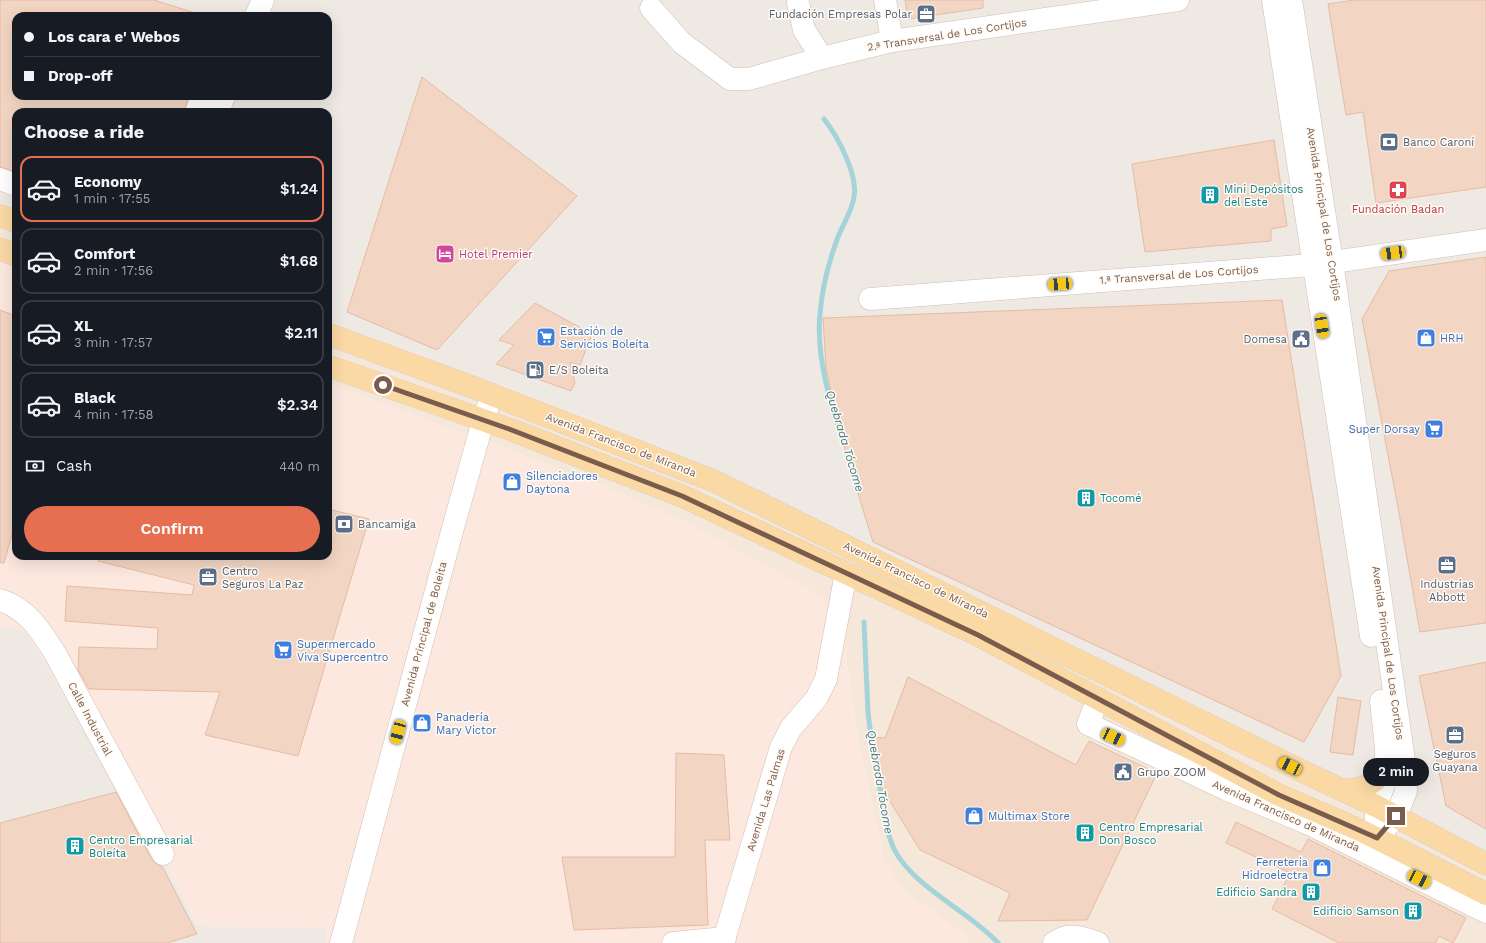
<!DOCTYPE html>
<html lang="en">
<head>
<meta charset="utf-8">
<style>
	:root { --surface:#171b24; --page:#242831; --text:#f1f3f6; --muted:#9ea1a6; --line:#363941; --accent:#e76f51 }
	body { margin:0; font-family:"Work Sans",sans-serif; background:var(--page); color:var(--text); height:100vh; display:flex; flex-direction:column; font-size:15px; white-space:nowrap }
	* { box-sizing:border-box; margin:0 }
	p { font-size:13px; color:var(--muted) }
	.icon { flex:none; width:22px; height:22px; fill:none; stroke:currentColor; stroke-width:2; stroke-linecap:round; stroke-linejoin:round }
	.map { position:relative; flex:1; overflow:hidden }
	.details { position:absolute; left:12px; top:108px; width:320px; height:452px; display:flex; flex-direction:column; background:var(--surface); border-radius:12px; box-shadow:0 4px 16px #0002 }
	.details>* { flex:none }
	.guide { position:absolute; left:12px; top:12px; width:320px; height:88px; border-radius:12px; box-shadow:0 4px 16px #0002; display:grid; align-content:center; height:88px; padding:0 12px; background:var(--surface) }
	.end { position:absolute; width:18px; height:18px; margin:-9px; border:5px solid #7a5c4d; background:#fff; box-shadow:0 0 0 2px #fff }
	.from { border-radius:50% }
	.bubble { position:absolute; height:28px; border-radius:14px; background:var(--surface); box-shadow:0 4px 16px #0002; font-size:13px; font-weight:600; line-height:28px; text-align:center }
	.car { position:absolute; width:12px; height:24px; margin:-12px -6px; border-radius:5px; box-shadow:0 0 3px 1px #0007; background:linear-gradient(#f5c518 24%,#345 0 40%,#f5c518 0 76%,#345 0 86%,#f5c518 0) }
	.guide b { display:flex; align-items:center; gap:14px; height:38px; font-size:15px }
	.guide b+b { border-top:1px solid var(--line) }
	.guide i { width:10px; height:10px; background:var(--text) }
	ul { padding:0; list-style:none }
	li { display:flex; align-items:center; gap:12px; height:66px; margin:0 8px 6px; padding:0 4px; border:2px solid var(--line); border-radius:12px }
	li div { flex:1 }
	li b { display:block; font-size:15px }
	li em { font-style:normal; font-weight:600 }
	li.selected { border-color:var(--accent) }
	li>.icon { width:36px; height:36px; stroke-width:1.5 }
	h2 { padding:0 12px; font-size:18px; line-height:48px }
	.pay { display:flex; align-items:center; gap:10px; height:44px; padding:0 12px; font-size:15px }
	.pay p { margin-inline-start:auto }
	.action { display:flex; gap:8px; margin-top:auto; padding:8px 12px }
	.action a { flex:1; height:46px; border-radius:24px; background:var(--accent); color:#fff; font-size:16px; font-weight:600; line-height:46px; text-align:center }
	.map>svg:first-child { display:block }
	.residential { fill:#f5e8da }
	.commercial { fill:#fde8e0 }
	.industrial { fill:#efe9e4; fill-rule:evenodd }
	.lines { fill:none; stroke-linecap:round; stroke-linejoin:round }
	.stream { stroke:#a5d3da; stroke-width:5 }
	.building { fill:#f3d5c3; stroke:#e6bba3 }
	.minor-casing { stroke:#d1beb0; stroke-width:23 }
	.major-casing { stroke:#dad1cd; stroke-width:23 }
	.minor { stroke:#fff; stroke-width:22 }
	.major { stroke:#fbd9a5; stroke-width:22 }
	.route { stroke:#7a5c4d; stroke-width:5 }
	.labels { text-anchor:middle; dominant-baseline:central; stroke-width:3; stroke-linejoin:round; paint-order:stroke }
	.service-label { font-size:11px; fill:#4e5e75; stroke:#fffaf3; text-anchor:start }
	.street-label { font-size:11px; fill:#7a5c4d; stroke:#fffaf3 }
	.culture-label { font-size:11px; fill:#0d838f; stroke:#fffaf3; text-anchor:start }
	.health-label { font-size:11px; fill:#be3a42; stroke:#fffaf3 }
	.hotel-label { font-size:11px; fill:#b23c85; stroke:#fffaf3; text-anchor:start }
	.shop-label { font-size:11px; fill:#366cbe; stroke:#fffaf3; text-anchor:start }
	.water-label { font-size:12px; font-style:italic; fill:#437c86; stroke:#fffaf3 }
</style>
</head>
<body>
<div class="map">
<svg width="1486" height="943" viewBox="0 0 1486 943">
	<rect width="100%" height="100%" fill="#fdf6ec"/>
	<g class="residential">
		<path d="M0 205 16 211V269L0 263Z"/>
		<path d="M328 322 448 364 582 415 644 440 748 487 969 590 1486 856V943H968L964 935 907 893 885 864 856 729 850 685 845 651 849 611 599 484 328 383Z"/>
	</g>
	<path class="commercial" d="M0 263 16 269V556H328V383L599 484 688 523 849 611 845 651 850 685 856 729 885 864 907 893 965 935 968 943H325L326 928 198 926 168 870 26 632 0 625Z"/>
	<g class="industrial">
		<path d="M0 0H1486V856L1225 725 969 590 748 487 644 440 582 415 448 364 328 322V112H16V211L0 205ZM16 16H328V96H16Z"/>
		<path d="M0 625 26 632 168 870 198 926 327 928 325 943H0Z"/>
	</g>
	<g class="lines">
		<g class="stream">
			<path d="M824 119C838 137 858 174 854 197 852 211 843 224 838 237 829 261 822 288 820 314 816 353 829 402 843 439"/>
			<path d="M864 622 868 713 872 743"/>
			<path d="M878 777C882 800 884 827 894 849 913 887 970 912 998 943"/>
		</g>
	</g>
	<g class="building">
		<path d="M0 0H154L195 13V16H16V96H189L184 112H16V172L0 167Z"/>
		<path d="M905 0H983V8L908 19Z"/>
		<path d="M1354 0H1486V187L1376 203 1363 112 1346 115 1328 4Z"/>
		<path d="M422 77 577 196 437 350 347 312Z"/>
		<path d="M1274 140 1287 226 1271 229V241L1145 252 1132 164Z"/>
		<path d="M1486 257V623L1420 632 1398 507 1362 319 1389 271Z"/>
		<path d="M1282 300 1341 676 1304 742 873 542 846 454 826 369 823 318Z"/>
		<path d="M535 303 592 334 580 365 570 362 575 383 571 391 496 364 514 345 499 340Z"/>
		<path d="M0 310 16 316V520L4 563H0Z"/>
		<path d="M328 509 369 519 298 756 205 735 220 692 89 689 78 670 79 647 157 649 158 628 65 621 67 586 192 595 194 585 98 561 99 556H328Z"/>
		<path d="M1486 662V829L1446 806 1419 676Z"/>
		<path d="M908 677 1076 765 1089 741 1157 773 1087 920 998 921 1010 893 920 850 878 782 871 737 885 738Z"/>
		<path d="M1338 697 1361 701 1353 755 1330 752Z"/>
		<path d="M676 753 724 755 730 840H705L708 925 574 930 562 857H675Z"/>
		<path d="M116 792 152 860 163 868 197 934 167 943H0V823Z"/>
		<path d="M1236 822 1301 852 1308 839 1466 918 1453 943 1439 936 1435 943H1339L1272 909 1290 873 1226 843Z"/>
	</g>
	<g class="lines">
		<defs>
			<g id="minor">
				<path d="M885 0 892 41"/>
				<path d="M1273 0 1371 636"/>
				<path d="M1291 0 1332 262 1404 760 1406 791 1396 816 1377 838"/>
				<path d="M798 3 804 30 822 58"/>
				<path d="M651 8 682 43 730 79H749L822 58 892 41 1178 0"/>
				<path d="M256 16 263 0"/>
				<path d="M196 112 202 96"/>
				<path d="M218 112 224 96"/>
				<path d="M0 179 16 185"/>
				<path d="M870 299 1312 265 1486 240"/>
				<path d="M0 600C28 609 41 631 56 655L163 854"/>
				<path d="M1098 699 1088 724 1228 790 1307 823 1486 912"/>
				<path d="M1376 825V806L1384 785 1385 769 1386 748 1381 701"/>
				<path d="M341 943 451 535 483 421 492 395"/>
				<path d="M673 943 725 938"/>
				<path d="M723 943 781 747 791 728 816 699 826 679 846 573"/>
				<path d="M1054 943C1068 932 1083 937 1098 943"/>
			</g>
			<g id="major">
				<path d="M0 216 16 221"/>
				<path d="M0 249 16 255"/>
				<path d="M328 334 472 387 714 481 1304 772 1376 806 1486 864"/>
				<path d="M328 366 509 429 682 496 978 635 1279 795 1364 832 1486 894"/>
				<path d="M1343 790C1361 790 1375 785 1385 769"/>
			</g>
		</defs>
		<use href="#minor" class="minor-casing"/>
		<use href="#major" class="major-casing"/>
		<use href="#minor" class="minor"/>
		<use href="#major" class="major"/>
	</g>
	<g class="lines">
		<path class="route" d="M383 385 509 429 682 496 978 635 1279 795 1377 838 1396 816"/>
	</g>
	<defs>
		<symbol id="office-square" viewBox="-11 -11 22 22"><rect x="-9" y="-9" width="18" height="18" rx="4" fill="#5c6f8a" stroke="#fffaf3"/><path d="M-6-3h4V-5.5h4V-3h4V5H-6ZM-1-4.5V-3h2v-1.5ZM-6 0V1H6V0Z" fill="#fff"/></symbol>
		<symbol id="bank-square" viewBox="-11 -11 22 22"><rect x="-9" y="-9" width="18" height="18" rx="4" fill="#5c6f8a" stroke="#fffaf3"/><path d="M-6-4H6V4H-6ZM0-2.3a2.3 2.3 0 1 0 0 4.6a2.3 2.3 0 1 0 0-4.6Z" fill="#fff"/></symbol>
		<symbol id="pharmacy-square" viewBox="-11 -11 22 22"><rect x="-9" y="-9" width="18" height="18" rx="4" fill="#e0444e" stroke="#fffaf3"/><path d="M-2-6h4v4h4v4h-4v4h-4v-4h-4v-4h4Z" fill="#fff"/></symbol>
		<symbol id="building-square" viewBox="-11 -11 22 22"><rect x="-9" y="-9" width="18" height="18" rx="4" fill="#0f9aa8" stroke="#fffaf3"/><path d="M-4-6H4V6H1V3H-1V6H-4ZM-2.5-4.3h1.7v1.8h-1.7ZM.8-4.3h1.7v1.8H.8ZM-2.5-1h1.7V.8h-1.7ZM.8-1h1.7V.8H.8Z" fill="#fff"/></symbol>
		<symbol id="hotel-square" viewBox="-11 -11 22 22"><rect x="-9" y="-9" width="18" height="18" rx="4" fill="#d1479c" stroke="#fffaf3"/><path d="M-6-4.5h1.5V1H6V5H4.5V3h-9V5H-6ZM-4 0a1.8 1.8 0 1 1 3.6 0ZM.5 0V-2.5h3Q6-2.5 6 0Z" fill="#fff"/></symbol>
		<symbol id="supermarket-square" viewBox="-11 -11 22 22"><rect x="-9" y="-9" width="18" height="18" rx="4" fill="#3f7fe0" stroke="#fffaf3"/><path d="M-6-5.5h2.5l.6 2H6L4.5 2H-2.5L-4.4-4H-6ZM-1.5 3.2a1.3 1.3 0 1 0 .1 0ZM3 3.2a1.3 1.3 0 1 0 .1 0Z" fill="#fff"/></symbol>
		<symbol id="shop-square" viewBox="-11 -11 22 22"><rect x="-9" y="-9" width="18" height="18" rx="4" fill="#3f7fe0" stroke="#fffaf3"/><path d="M-5-2.5h2.3a2.7 3.5 0 0 1 5.4 0H5L5.5 6h-11ZM-1.5-2.5h3a1.5 2.3 0 0 0-3 0Z" fill="#fff"/></symbol>
		<symbol id="civic-square" viewBox="-11 -11 22 22"><rect x="-9" y="-9" width="18" height="18" rx="4" fill="#5c6f8a" stroke="#fffaf3"/><path d="M-.6-6.5H3V-4.5H.6V-3L4-1V1h2V6H-6V1h2V-1L-.6-3ZM-1.2 2.5V6h2.4V2.5Z" fill="#fff"/></symbol>
		<symbol id="fuel-square" viewBox="-11 -11 22 22"><rect x="-9" y="-9" width="18" height="18" rx="4" fill="#5c6f8a" stroke="#fffaf3"/><path d="M-5.5-6h7V0h2V4h1.3V-2.5L3-4.5l.8-.8L6-3V5H2.5V1h-1V6h-7ZM-4.2-4.7v3.2H.2V-4.7Z" fill="#fff"/></symbol>
	</defs>
	<g fill-rule="evenodd">
		<use href="#office-square" x="915" y="3" width="22" height="22"/>
		<use href="#bank-square" x="1378" y="131" width="22" height="22"/>
		<use href="#pharmacy-square" x="1387" y="179" width="22" height="22"/>
		<use href="#building-square" x="1199" y="184" width="22" height="22"/>
		<use href="#hotel-square" x="434" y="243" width="22" height="22"/>
		<use href="#supermarket-square" x="535" y="326" width="22" height="22"/>
		<use href="#shop-square" x="1415" y="327" width="22" height="22"/>
		<use href="#civic-square" x="1290" y="328" width="22" height="22"/>
		<use href="#fuel-square" x="524" y="359" width="22" height="22"/>
		<use href="#supermarket-square" x="1423" y="418" width="22" height="22"/>
		<use href="#shop-square" x="501" y="471" width="22" height="22"/>
		<use href="#building-square" x="1075" y="487" width="22" height="22"/>
		<use href="#bank-square" x="333" y="513" width="22" height="22"/>
		<use href="#office-square" x="1436" y="554" width="22" height="22"/>
		<use href="#office-square" x="197" y="566" width="22" height="22"/>
		<use href="#supermarket-square" x="272" y="639" width="22" height="22"/>
		<use href="#shop-square" x="411" y="712" width="22" height="22"/>
		<use href="#office-square" x="1444" y="724" width="22" height="22"/>
		<use href="#civic-square" x="1112" y="761" width="22" height="22"/>
		<use href="#shop-square" x="963" y="805" width="22" height="22"/>
		<use href="#building-square" x="1074" y="822" width="22" height="22"/>
		<use href="#building-square" x="64" y="835" width="22" height="22"/>
		<use href="#shop-square" x="1311" y="857" width="22" height="22"/>
		<use href="#building-square" x="1300" y="881" width="22" height="22"/>
		<use href="#building-square" x="1402" y="900" width="22" height="22"/>
	</g>
	<g class="labels">
		<g class="service-label">
			<text x="912" y="14" text-anchor="end">Fundación Empresas Polar</text>
			<text x="1403" y="142">Banco Caroní</text>
			<text x="1287" y="339" text-anchor="end">Domesa</text>
			<text x="549" y="370">E/S Boleíta</text>
			<text x="358" y="524">Bancamiga</text>
			<text x="222" y="571">Centro<tspan x="222" dy="13">Seguros La Paz</tspan></text>
			<text x="1447" y="584" text-anchor="middle">Industrias<tspan x="1447" dy="13">Abbott</tspan></text>
			<text x="1455" y="754" text-anchor="middle">Seguros<tspan x="1455" dy="13">Guayana</tspan></text>
			<text x="1137" y="772">Grupo ZOOM</text>
		</g>
		<g class="street-label">
			<text transform="translate(947 35) rotate(-9)">2.ª Transversal de Los Cortijos</text>
			<text transform="translate(1324 214) rotate(81)">Avenida Principal de Los Cortijos</text>
			<text transform="translate(1179 275) rotate(-4)">1.ª Transversal de Los Cortijos</text>
			<text transform="translate(621 445) rotate(21)">Avenida Francisco de Miranda</text>
			<text transform="translate(916 580) rotate(26)">Avenida Francisco de Miranda</text>
			<text transform="translate(424 634) rotate(-75)">Avenida Principal de Boleíta</text>
			<text transform="translate(1388 653) rotate(82)">Avenida Principal de Los Cortijos</text>
			<text transform="translate(90 719) rotate(62)">Calle Industrial</text>
			<text transform="translate(766 800) rotate(-73)">Avenida Las Palmas</text>
			<text transform="translate(1286 816) rotate(24)">Avenida Francisco de Miranda</text>
		</g>
		<g class="culture-label">
			<text x="1224" y="189">Mini Depósitos<tspan x="1224" dy="13">del Este</tspan></text>
			<text x="1100" y="498">Tocomé</text>
			<text x="1099" y="827">Centro Empresarial<tspan x="1099" dy="13">Don Bosco</tspan></text>
			<text x="89" y="840">Centro Empresarial<tspan x="89" dy="13">Boleíta</tspan></text>
			<text x="1297" y="892" text-anchor="end">Edificio Sandra</text>
			<text x="1399" y="911" text-anchor="end">Edificio Samson</text>
		</g>
		<g class="health-label">
			<text x="1398" y="209">Fundación Badan</text>
		</g>
		<g class="hotel-label">
			<text x="459" y="254">Hotel Premier</text>
		</g>
		<g class="shop-label">
			<text x="560" y="331">Estación de<tspan x="560" dy="13">Servicios Boleíta</tspan></text>
			<text x="1440" y="338">HRH</text>
			<text x="1420" y="429" text-anchor="end">Super Dorsay</text>
			<text x="526" y="476">Silenciadores<tspan x="526" dy="13">Daytona</tspan></text>
			<text x="297" y="644">Supermercado<tspan x="297" dy="13">Viva Supercentro</tspan></text>
			<text x="436" y="717">Panadería<tspan x="436" dy="13">Mary Victor</tspan></text>
			<text x="988" y="816">Multimax Store</text>
			<text x="1308" y="862" text-anchor="end">Ferretería<tspan x="1308" dy="13">Hidroelectra</tspan></text>
		</g>
		<g class="water-label">
			<text transform="translate(845 441) rotate(73)">Quebrada Tócome</text>
			<text transform="translate(880 782) rotate(80)">Quebrada Tócome</text>
		</g>
	</g>
</svg>
<i class="end from" style="left:383px;top:385px"></i>
<i class="end" style="left:1396px;top:816px"></i>
<div class="bubble" style="left:1363px;top:758px;width:66px">2 min</div>
<i class="car" style="left:1393px;top:253px;rotate:262deg"></i>
<i class="car" style="left:1060px;top:284px;rotate:266deg"></i>
<i class="car" style="left:1322px;top:326px;rotate:171deg"></i>
<i class="car" style="left:398px;top:732px;rotate:195deg"></i>
<i class="car" style="left:1113px;top:737px;rotate:115deg"></i>
<i class="car" style="left:1290px;top:766px;rotate:297deg"></i>
<i class="car" style="left:1419px;top:879px;rotate:117deg"></i>
<div class="guide">
<b><i class="from"></i>Los cara e' Webos</b>
<b><i></i>Drop-off</b>
</div>
<section class="details">
<h2>Choose a ride</h2>
<ul>
<li class="selected"><svg class="icon" aria-label="car" viewBox="0 0 24 24"><path d="M5 17H2v-5l4-1 3-4h7l3 4 3 1v5h-3M9 17h6M6 11h13"/><circle cx="7" cy="17" r="2"/><circle cx="17" cy="17" r="2"/></svg><div><b>Economy</b><p>1 min · 17:55</p></div><em>$1.24</em></li>
<li><svg class="icon" aria-label="car" viewBox="0 0 24 24"><path d="M5 17H2v-5l4-1 3-4h7l3 4 3 1v5h-3M9 17h6M6 11h13"/><circle cx="7" cy="17" r="2"/><circle cx="17" cy="17" r="2"/></svg><div><b>Comfort</b><p>2 min · 17:56</p></div><em>$1.68</em></li>
<li><svg class="icon" aria-label="car" viewBox="0 0 24 24"><path d="M5 17H2v-5l4-1 3-4h7l3 4 3 1v5h-3M9 17h6M6 11h13"/><circle cx="7" cy="17" r="2"/><circle cx="17" cy="17" r="2"/></svg><div><b>XL</b><p>3 min · 17:57</p></div><em>$2.11</em></li>
<li><svg class="icon" aria-label="car" viewBox="0 0 24 24"><path d="M5 17H2v-5l4-1 3-4h7l3 4 3 1v5h-3M9 17h6M6 11h13"/><circle cx="7" cy="17" r="2"/><circle cx="17" cy="17" r="2"/></svg><div><b>Black</b><p>4 min · 17:58</p></div><em>$2.34</em></li>
</ul>
<div class="pay"><svg class="icon" aria-label="cash" viewBox="0 0 24 24"><path d="M3 7h18v10H3z"/><circle cx="12" cy="12" r="2"/></svg>Cash<p>440 m</p></div>
<div class="action"><a>Confirm</a></div>
</section>
</div>
</body>
</html>
